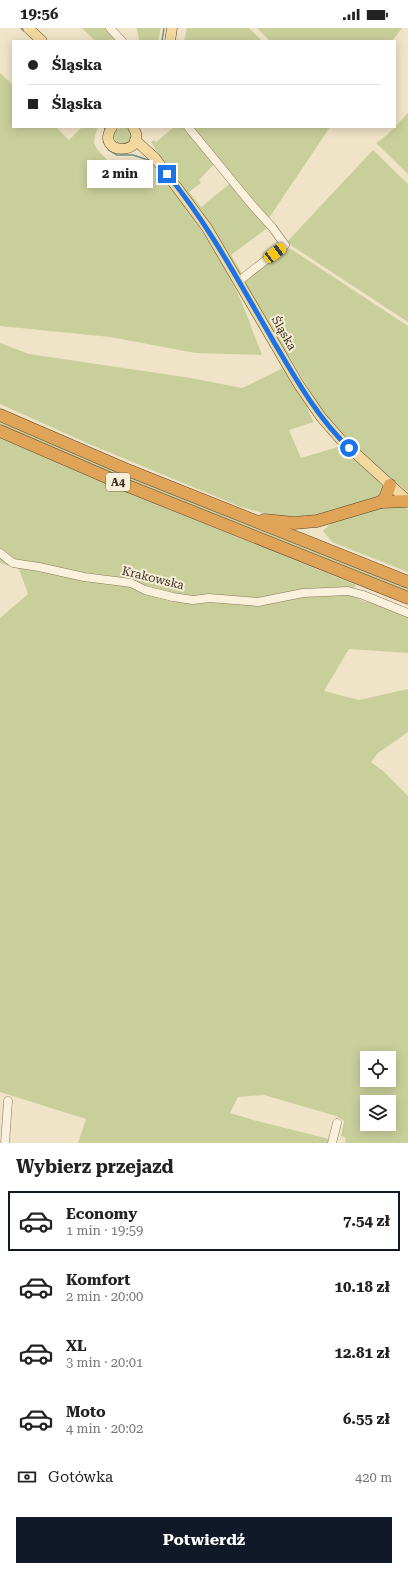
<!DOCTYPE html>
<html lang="pl">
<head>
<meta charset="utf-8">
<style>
	:root { --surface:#fff; --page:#f2f2f2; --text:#222; --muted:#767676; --line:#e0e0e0; --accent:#111827 }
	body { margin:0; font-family:"Roboto Serif",serif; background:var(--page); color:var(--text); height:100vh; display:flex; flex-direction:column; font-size:15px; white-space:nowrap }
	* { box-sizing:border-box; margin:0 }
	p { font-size:13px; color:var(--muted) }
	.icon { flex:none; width:22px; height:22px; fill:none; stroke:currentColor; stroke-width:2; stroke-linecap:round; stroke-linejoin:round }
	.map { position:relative; height:1115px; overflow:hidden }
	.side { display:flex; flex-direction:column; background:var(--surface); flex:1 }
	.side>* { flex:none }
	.hud { position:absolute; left:12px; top:12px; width:384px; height:88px; border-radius:0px; box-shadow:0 2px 10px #0003; display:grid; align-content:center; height:88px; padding:0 16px; background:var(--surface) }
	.controls { position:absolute; left:360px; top:1023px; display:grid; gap:8px }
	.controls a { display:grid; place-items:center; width:36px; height:36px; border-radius:0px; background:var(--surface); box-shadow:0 2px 10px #0003; font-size:20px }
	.end { position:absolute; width:18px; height:18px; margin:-9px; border:5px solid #1a73e8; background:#fff; box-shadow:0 0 0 2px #fff }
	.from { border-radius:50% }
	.bubble { position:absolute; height:28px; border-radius:0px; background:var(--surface); box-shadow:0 2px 10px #0003; font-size:13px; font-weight:700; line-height:28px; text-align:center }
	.car { position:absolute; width:12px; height:24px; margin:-12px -6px; border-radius:5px; box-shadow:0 0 3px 1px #0007; background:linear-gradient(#f5c518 24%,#345 0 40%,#f5c518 0 76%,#345 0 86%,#f5c518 0) }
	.hud b { display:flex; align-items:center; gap:14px; height:38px; font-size:15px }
	.hud b+b { border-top:1px solid var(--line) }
	.hud i { width:10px; height:10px; background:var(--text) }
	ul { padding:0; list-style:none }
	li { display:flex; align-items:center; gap:12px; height:60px; margin:0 8px 6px; padding:0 8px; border:2px solid transparent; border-radius:0px }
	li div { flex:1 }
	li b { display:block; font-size:15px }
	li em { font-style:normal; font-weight:700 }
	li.on { border-color:var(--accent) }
	li>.icon { width:36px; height:36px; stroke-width:1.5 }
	h2 { padding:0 16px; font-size:18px; line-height:48px }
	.pay { display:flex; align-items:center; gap:10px; height:44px; padding:0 16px; font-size:15px }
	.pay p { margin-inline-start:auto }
	.action { display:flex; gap:8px; margin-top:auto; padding:8px 16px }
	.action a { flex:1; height:46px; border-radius:0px; background:var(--accent); color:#fff; font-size:16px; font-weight:700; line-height:46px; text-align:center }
	.status { display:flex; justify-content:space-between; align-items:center; height:28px; padding:0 20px; background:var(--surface); direction:ltr }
	.status svg { height:11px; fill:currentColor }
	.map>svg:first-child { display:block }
	.green { fill:#c9cf9b; fill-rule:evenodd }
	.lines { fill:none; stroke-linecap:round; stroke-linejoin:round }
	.stream { stroke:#6f938a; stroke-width:1.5 }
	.minor-casing { stroke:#8d765c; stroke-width:9 }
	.major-casing { stroke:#5b4430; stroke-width:11 }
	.highway-casing { stroke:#5b4430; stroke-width:13 }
	.minor { stroke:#faf1dc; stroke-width:8 }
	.major { stroke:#f3d9a0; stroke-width:10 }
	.highway { stroke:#e0a458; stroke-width:12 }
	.route { stroke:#1a73e8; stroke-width:5 }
	.labels { text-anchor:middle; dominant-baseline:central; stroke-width:4; stroke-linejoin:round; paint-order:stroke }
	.shield { fill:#f7eed8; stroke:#756857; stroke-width:1 }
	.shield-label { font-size:11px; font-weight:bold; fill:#3d2e20 }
	.street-label { font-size:12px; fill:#3d2e20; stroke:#f7eed8 }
</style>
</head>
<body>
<div class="status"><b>19:56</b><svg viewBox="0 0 49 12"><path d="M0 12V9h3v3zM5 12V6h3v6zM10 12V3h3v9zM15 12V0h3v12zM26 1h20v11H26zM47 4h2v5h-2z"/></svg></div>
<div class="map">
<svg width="408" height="1115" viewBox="0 0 408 1115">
	<rect width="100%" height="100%" fill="#f0e4c8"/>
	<g class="green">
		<path d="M82 0H108L120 13H95Z"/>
		<path d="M137 0H161L158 13H139Z"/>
		<path d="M187 0H249L262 13H184Z"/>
		<path d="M257 0H402L392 13H270Z"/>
		<path d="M0 45 13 57V99H56L69 112 82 99H98L95 108 94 115 97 121 107 132 113 134 129 133 147 138 150 135 153 137C183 175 211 213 233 256 245 278 252 303 262 327L195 325 110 309 0 298Z"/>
		<path d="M408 85V146L376 115 387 107Z"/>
		<circle cx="123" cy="108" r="9"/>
		<path d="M174 99H185L216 134 199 152 201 155 189 164 201 179 232 154 269 199 231 227 243 247 239 249 178 155 180 153 159 127 151 114 154 112 156 114Z"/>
		<path d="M192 99H330L269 190Z"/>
		<path d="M373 122 408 156V294L292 218 286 215Z"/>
		<path d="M287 220 291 221 408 298V464L340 406 315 375 307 358 290 330 282 321 242 253 264 239Z"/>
		<path d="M0 315 29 326 191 350 242 360 283 340 308 375V383L314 394 289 402 301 430 341 418 382 456 384 463 380 469 337 482 305 490 267 486 241 479 89 416 0 376Z"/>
		<path d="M0 389 408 557V566L101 443 0 399Z"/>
		<path d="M0 408 90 449 356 557 348 566 366 574H375L408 587V625L349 621 324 663 359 672 408 661V704L378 725 371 734 383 743 408 768V1115H345L346 1110 341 1108 344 1093 336 1088 264 1067 238 1069 230 1085 257 1093 329 1111 328 1115H78L86 1091 0 1064V590L28 566 19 541 0 535ZM367 1030H389V1052H367ZM367 1074H389V1096H367Z"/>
		<path d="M385 476 403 478 408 482V544L332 514 323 503 336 491Z"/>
	</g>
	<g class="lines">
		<g class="stream">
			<path d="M21 0 24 3"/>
			<path d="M162 13 164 0"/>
			<path d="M105 99 104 114 109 122 117 127H133L148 132 153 135"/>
		</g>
		<defs>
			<g id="minor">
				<path d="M110 0 122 13"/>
				<path d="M188 99 252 177 272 199 285 217 239 253"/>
				<path d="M0 525 13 535 39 539 84 549 131 555 145 562 173 569 193 572 209 570 258 574 303 565 348 563 363 567 408 585"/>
				<path d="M5 1115 8 1073"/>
				<path d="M332 1115 337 1095"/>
			</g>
			<g id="major">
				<path d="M28 0 42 13"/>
				<path d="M170 13 172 0"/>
				<path d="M112 99C93 128 151 128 133 99"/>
				<path d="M135 112 155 130 207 200 299 357 321 389 342 413 408 473"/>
			</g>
			<g id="highway">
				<path d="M0 387 125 441 408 554"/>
				<path d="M0 403 118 454 408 570"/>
				<path d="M381 474 385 470 390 457"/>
				<path d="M264 492 294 495 317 493 381 474 408 473"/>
			</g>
		</defs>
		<use href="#minor" class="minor-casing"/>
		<use href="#major" class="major-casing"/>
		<use href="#highway" class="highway-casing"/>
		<use href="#minor" class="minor"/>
		<use href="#major" class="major"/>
		<use href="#highway" class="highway"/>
	</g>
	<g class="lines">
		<path class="route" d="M167 146C210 198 241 258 275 316 297 353 318 390 349 420"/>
	</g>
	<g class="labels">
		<rect class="shield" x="106" y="445" width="24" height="18" rx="3"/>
		<g class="shield-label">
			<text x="118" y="454">A4</text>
		</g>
		<g class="street-label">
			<text transform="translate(284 305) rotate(60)">Śląska</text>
			<text transform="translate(153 550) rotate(14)">Krakowska</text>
		</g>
	</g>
</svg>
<div class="controls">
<a><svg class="icon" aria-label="locate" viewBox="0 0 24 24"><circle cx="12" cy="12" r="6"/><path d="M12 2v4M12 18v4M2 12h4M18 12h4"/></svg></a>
<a><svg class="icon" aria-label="layers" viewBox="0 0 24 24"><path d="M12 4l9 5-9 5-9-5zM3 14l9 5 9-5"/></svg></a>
</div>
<i class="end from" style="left:349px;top:420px"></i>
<i class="end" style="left:167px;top:146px"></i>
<div class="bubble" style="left:87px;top:132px;width:66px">2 min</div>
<i class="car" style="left:275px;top:225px;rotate:53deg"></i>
<div class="hud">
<b><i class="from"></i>Śląska</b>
<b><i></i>Śląska</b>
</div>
</div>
<section class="side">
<h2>Wybierz przejazd</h2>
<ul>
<li class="on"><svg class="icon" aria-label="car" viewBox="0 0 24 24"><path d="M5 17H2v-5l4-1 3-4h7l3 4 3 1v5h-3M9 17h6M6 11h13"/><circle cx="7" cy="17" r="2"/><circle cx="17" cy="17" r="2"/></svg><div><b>Economy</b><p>1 min · 19:59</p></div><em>7.54 zł</em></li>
<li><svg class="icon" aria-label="car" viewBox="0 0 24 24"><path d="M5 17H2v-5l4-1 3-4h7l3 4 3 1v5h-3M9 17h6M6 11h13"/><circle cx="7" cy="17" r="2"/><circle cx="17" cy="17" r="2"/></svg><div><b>Komfort</b><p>2 min · 20:00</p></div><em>10.18 zł</em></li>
<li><svg class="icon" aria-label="car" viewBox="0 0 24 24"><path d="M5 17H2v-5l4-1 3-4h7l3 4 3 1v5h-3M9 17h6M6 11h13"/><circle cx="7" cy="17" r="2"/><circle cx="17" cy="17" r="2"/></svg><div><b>XL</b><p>3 min · 20:01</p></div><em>12.81 zł</em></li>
<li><svg class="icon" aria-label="car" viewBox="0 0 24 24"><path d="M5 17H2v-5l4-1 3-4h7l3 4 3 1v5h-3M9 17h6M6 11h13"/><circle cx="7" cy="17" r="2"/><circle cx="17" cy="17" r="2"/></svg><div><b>Moto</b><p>4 min · 20:02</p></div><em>6.55 zł</em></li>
</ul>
<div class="pay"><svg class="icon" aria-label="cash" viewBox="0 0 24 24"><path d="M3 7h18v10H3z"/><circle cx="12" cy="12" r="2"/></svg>Gotówka<p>420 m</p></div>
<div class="action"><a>Potwierdź</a></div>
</section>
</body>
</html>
